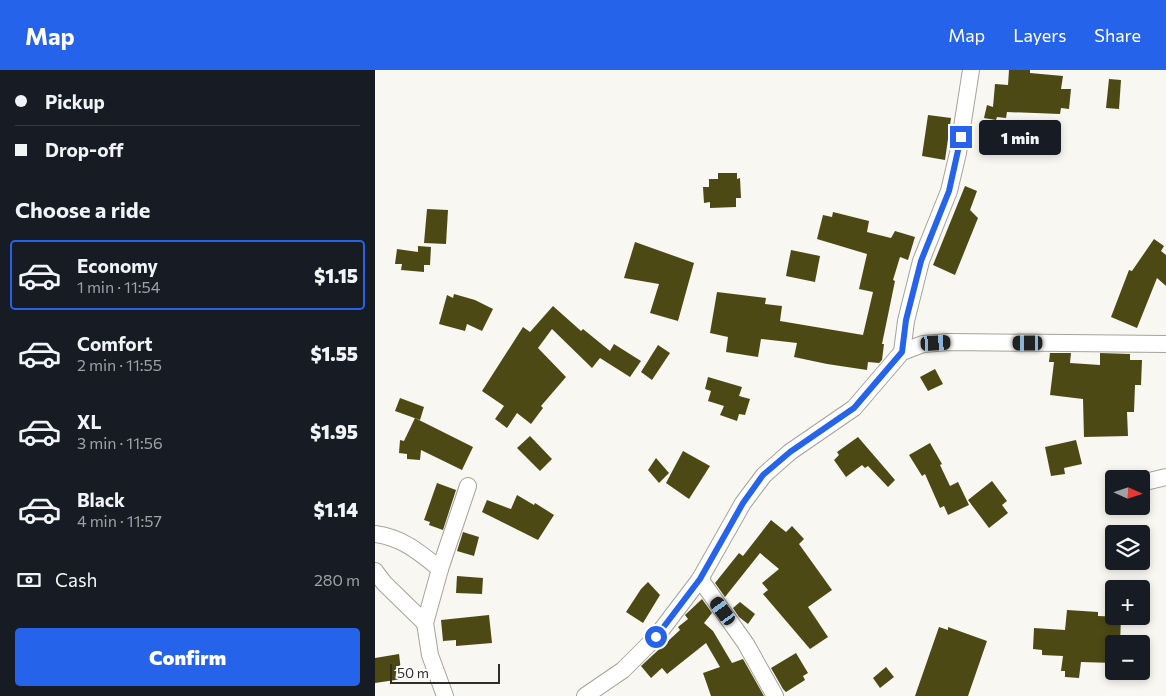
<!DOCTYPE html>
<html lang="en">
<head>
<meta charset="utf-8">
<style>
	:root { --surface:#171b24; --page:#20242c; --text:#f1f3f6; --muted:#9ea1a6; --line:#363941; --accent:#2563eb }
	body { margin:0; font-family:Commissioner,sans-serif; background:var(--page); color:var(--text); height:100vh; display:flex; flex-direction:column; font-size:19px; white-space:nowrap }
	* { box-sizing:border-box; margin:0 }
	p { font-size:16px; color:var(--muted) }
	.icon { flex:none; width:28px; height:28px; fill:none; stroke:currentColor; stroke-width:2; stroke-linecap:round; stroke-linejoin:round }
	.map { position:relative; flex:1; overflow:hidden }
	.panel { display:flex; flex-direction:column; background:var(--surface); width:375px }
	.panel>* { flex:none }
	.hud { display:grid; align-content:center; height:110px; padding:0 15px; background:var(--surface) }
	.needle { width:32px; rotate:93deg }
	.buttons { position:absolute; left:730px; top:400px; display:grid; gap:10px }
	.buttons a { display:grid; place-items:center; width:45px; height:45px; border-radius:5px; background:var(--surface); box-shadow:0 2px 8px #0003; font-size:25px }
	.scale { position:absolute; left:15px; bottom:12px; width:110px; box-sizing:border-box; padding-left:5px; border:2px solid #2d2d2a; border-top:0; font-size:14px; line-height:18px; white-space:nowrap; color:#2d2d2a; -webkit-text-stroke:4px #fff; paint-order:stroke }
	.end { position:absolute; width:22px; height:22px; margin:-11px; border:6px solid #2563eb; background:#fff; box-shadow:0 0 0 2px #fff }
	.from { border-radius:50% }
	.bubble { position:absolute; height:35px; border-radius:5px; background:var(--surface); box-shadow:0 2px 8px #0003; font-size:16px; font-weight:800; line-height:35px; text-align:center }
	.car { position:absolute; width:15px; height:30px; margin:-15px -8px; border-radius:6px; box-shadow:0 0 4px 1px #0007; background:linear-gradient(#222 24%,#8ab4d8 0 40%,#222 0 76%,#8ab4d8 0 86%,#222 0) }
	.hud b { display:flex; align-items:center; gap:18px; height:48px; font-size:19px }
	.hud b+b { border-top:1px solid var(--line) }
	.hud i { width:12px; height:12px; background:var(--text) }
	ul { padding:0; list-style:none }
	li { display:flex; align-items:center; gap:15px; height:70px; margin:0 10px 8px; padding:0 5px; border:2px solid transparent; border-radius:5px }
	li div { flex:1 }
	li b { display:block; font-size:19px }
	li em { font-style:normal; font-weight:800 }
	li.on { border-color:var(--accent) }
	li>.icon { width:45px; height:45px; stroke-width:1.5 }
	h2 { padding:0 15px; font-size:22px; line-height:60px }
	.pay { display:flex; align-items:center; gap:12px; height:55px; padding:0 15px; font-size:19px }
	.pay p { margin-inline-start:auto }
	.cta { display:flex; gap:10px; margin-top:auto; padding:10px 15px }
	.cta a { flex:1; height:58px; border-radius:5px; background:var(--accent); color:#fff; font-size:20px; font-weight:800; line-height:58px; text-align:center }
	header { display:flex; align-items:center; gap:30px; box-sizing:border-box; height:70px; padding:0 25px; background:var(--accent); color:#fff }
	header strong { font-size:24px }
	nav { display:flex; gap:28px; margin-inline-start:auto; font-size:18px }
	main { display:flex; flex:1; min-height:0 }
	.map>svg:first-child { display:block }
	.building { fill:#4d4915 }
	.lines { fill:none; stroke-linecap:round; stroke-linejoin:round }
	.street-casing { stroke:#a4a49d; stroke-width:18 }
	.street { stroke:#fff; stroke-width:16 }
	.route { stroke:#2563eb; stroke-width:6 }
</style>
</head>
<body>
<header>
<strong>Map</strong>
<nav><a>Map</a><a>Layers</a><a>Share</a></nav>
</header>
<main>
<section class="panel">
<div class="hud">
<b><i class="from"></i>Pickup</b>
<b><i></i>Drop-off</b>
</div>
<h2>Choose a ride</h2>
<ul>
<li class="on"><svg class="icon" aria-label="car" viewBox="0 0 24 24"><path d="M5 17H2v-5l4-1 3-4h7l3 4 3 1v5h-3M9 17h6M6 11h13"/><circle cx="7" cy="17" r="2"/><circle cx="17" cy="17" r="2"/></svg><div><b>Economy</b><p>1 min · 11:54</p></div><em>$1.15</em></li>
<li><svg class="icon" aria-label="car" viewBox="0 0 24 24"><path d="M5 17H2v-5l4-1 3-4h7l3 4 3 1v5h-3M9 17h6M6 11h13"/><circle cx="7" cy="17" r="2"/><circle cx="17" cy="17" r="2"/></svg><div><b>Comfort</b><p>2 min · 11:55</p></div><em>$1.55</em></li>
<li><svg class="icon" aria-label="car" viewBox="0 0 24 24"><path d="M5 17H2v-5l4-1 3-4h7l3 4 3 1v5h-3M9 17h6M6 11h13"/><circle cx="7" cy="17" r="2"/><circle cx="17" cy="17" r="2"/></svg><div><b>XL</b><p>3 min · 11:56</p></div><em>$1.95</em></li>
<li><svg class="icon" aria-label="car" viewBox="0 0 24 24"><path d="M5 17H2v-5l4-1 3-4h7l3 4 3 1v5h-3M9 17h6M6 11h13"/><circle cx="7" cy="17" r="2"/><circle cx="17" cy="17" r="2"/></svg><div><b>Black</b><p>4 min · 11:57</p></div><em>$1.14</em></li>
</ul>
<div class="pay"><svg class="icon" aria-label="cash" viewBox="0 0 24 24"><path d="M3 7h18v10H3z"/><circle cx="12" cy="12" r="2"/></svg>Cash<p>280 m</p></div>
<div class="cta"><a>Confirm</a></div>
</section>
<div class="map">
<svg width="791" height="626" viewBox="0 0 791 626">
	<rect width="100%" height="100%" fill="#f8f7f1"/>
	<g class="building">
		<path d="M634 0H655V3L688 6 686 19H696L694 39 686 38 685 44 632 42 631 48 622 47 621 50 609 48 612 35 618 37 620 14 633 15Z"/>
		<path d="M734 9 746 10 744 39 731 38Z"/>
		<path d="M553 45 576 48 570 90 547 86Z"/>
		<path d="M343 103H362V109L365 108 366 128H361V137L335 138V132L329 133 328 117H334V109H343Z"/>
		<path d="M590 116 602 121 595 140 603 148 580 205 558 195Z"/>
		<path d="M52 139 73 140 71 174 49 173Z"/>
		<path d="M458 142 494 151 492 162 516 168 520 161 540 167 533 190 525 187 518 210 520 211 507 274H509L507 290 504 293 493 292 492 300 452 294 419 287 422 273 386 269 383 287 351 282 353 267 335 263 342 222 391 228 390 234 407 236 405 251 488 265 498 222 484 219 492 184 442 169 448 145 457 147Z"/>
		<path d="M779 169 789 176 786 181 791 185V216L782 208 762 258 736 247 754 200 757 201Z"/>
		<path d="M260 172 319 193 303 251 275 243 284 214 249 208Z"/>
		<path d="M43 176 56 177 55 195H49V202L26 200 27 194H20L22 179 43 182Z"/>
		<path d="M416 180 445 186 440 212 411 206Z"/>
		<path d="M79 224 100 230 118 239 107 261 92 254 90 261 64 254 72 225 78 228Z"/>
		<path d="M178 236 206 261 208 259 235 281 239 274 266 291 255 307 225 288 217 298 177 259 163 278 191 307 166 336 168 338 156 354 142 343 132 358 120 349 129 336 107 321 148 257 155 262Z"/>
		<path d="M283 275 295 283 277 310 266 302Z"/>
		<path d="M675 283H696L695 293 725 295V283L755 284V290H767L766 315H760L759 342H752L753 366 709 367 708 329 675 325 679 292H674Z"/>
		<path d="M560 299 568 314 553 321 545 307Z"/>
		<path d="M333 307 367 317 364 326 375 329 370 345 364 344 362 351 345 345 349 336 333 331 336 321 330 319Z"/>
		<path d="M25 328 49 337 45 350 20 341Z"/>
		<path d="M40 348 98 377 87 400 46 380 45 390 32 389V384L24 383 25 370 29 371Z"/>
		<path d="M155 366 177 389 165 401 142 378Z"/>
		<path d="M483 367 520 410 513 417 493 396 490 398 487 395 471 407 459 390 464 385 462 382Z"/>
		<path d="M701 370 707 394 689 398 690 404 676 406 670 377Z"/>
		<path d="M555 373 567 394 565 395 575 416 583 412 594 435 573 445 569 436 565 438 550 404 547 406 534 385Z"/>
		<path d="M308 381 335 396 314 429 291 413Z"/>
		<path d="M281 388 294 403 284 413 273 400Z"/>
		<path d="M617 411 632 431 627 435 633 443 614 458 593 430Z"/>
		<path d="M62 413 81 420 68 460 54 455 55 452 49 450Z"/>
		<path d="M142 425 159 435 160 433 179 445 163 470 107 442 112 430 136 439Z"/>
		<path d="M396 450 411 462 417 456 429 469 424 474 457 520 433 537 453 567 435 579 388 524 393 520 387 513 404 499 385 483 350 527 340 513 364 483 368 486Z"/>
		<path d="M88 462 104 467 99 486 82 481Z"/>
		<path d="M82 506 108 508 107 524 81 523Z"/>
		<path d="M273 512 285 525 268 553 251 542 266 519Z"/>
		<path d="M327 529 337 543 329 553 338 561 357 593 368 589 389 626H336L328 603 345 597 331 573 292 604 287 598 276 608 266 596 305 560 303 557 313 549 310 545Z"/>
		<path d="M365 532 380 544 373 554 364 547 358 538Z"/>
		<path d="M692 540 723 542V546L746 547 745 574H739V593L706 592 704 608 690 607V601H686L688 586 667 585V580L658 579 659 558 690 560Z"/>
		<path d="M114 545 117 573 81 576V570L68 571 66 550Z"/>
		<path d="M564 557 573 560V557L612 571 593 626H540Z"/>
		<path d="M421 583 433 603 428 606 430 610 411 622 408 619 396 598Z"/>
		<path d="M24 584 27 609 0 613V588Z"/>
		<path d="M511 597 519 607 505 618 498 608Z"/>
	</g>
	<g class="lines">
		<defs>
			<g id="street">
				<path d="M527 282 531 251 546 191 574 121 583 83 596 0"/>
				<path d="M766 413 791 407"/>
				<path d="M0 464C28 468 44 482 65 499"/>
				<path d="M0 501 9 513 50 553"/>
				<path d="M325 509 371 574 400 626"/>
				<path d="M70 626 55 585 50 553 65 499 93 416"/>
				<path d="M210 626 248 600 281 567 325 509 368 433 389 405 415 382 479 338 527 282 548 274 574 272 791 274"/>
			</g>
		</defs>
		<use href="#street" class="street-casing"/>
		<use href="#street" class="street"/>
	</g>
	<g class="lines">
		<path class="route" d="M281 567 325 509 368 433 388 405 415 382 479 338 527 282 531 250 546 191 574 121 586 67"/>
	</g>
</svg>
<div class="buttons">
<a><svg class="needle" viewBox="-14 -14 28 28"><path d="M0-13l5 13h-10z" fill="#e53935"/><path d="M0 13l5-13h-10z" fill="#9ea1a6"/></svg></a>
<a><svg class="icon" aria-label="layers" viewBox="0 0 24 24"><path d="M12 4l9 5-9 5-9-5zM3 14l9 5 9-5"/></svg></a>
<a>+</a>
<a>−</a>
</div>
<div class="scale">50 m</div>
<i class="end from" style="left:281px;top:567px"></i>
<i class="end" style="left:586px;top:67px"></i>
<div class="bubble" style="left:604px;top:50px;width:82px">1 min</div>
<i class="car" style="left:561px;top:273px;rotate:87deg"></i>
<i class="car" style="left:653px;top:273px;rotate:270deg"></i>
<i class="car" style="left:348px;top:541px;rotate:324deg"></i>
</div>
</main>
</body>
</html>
